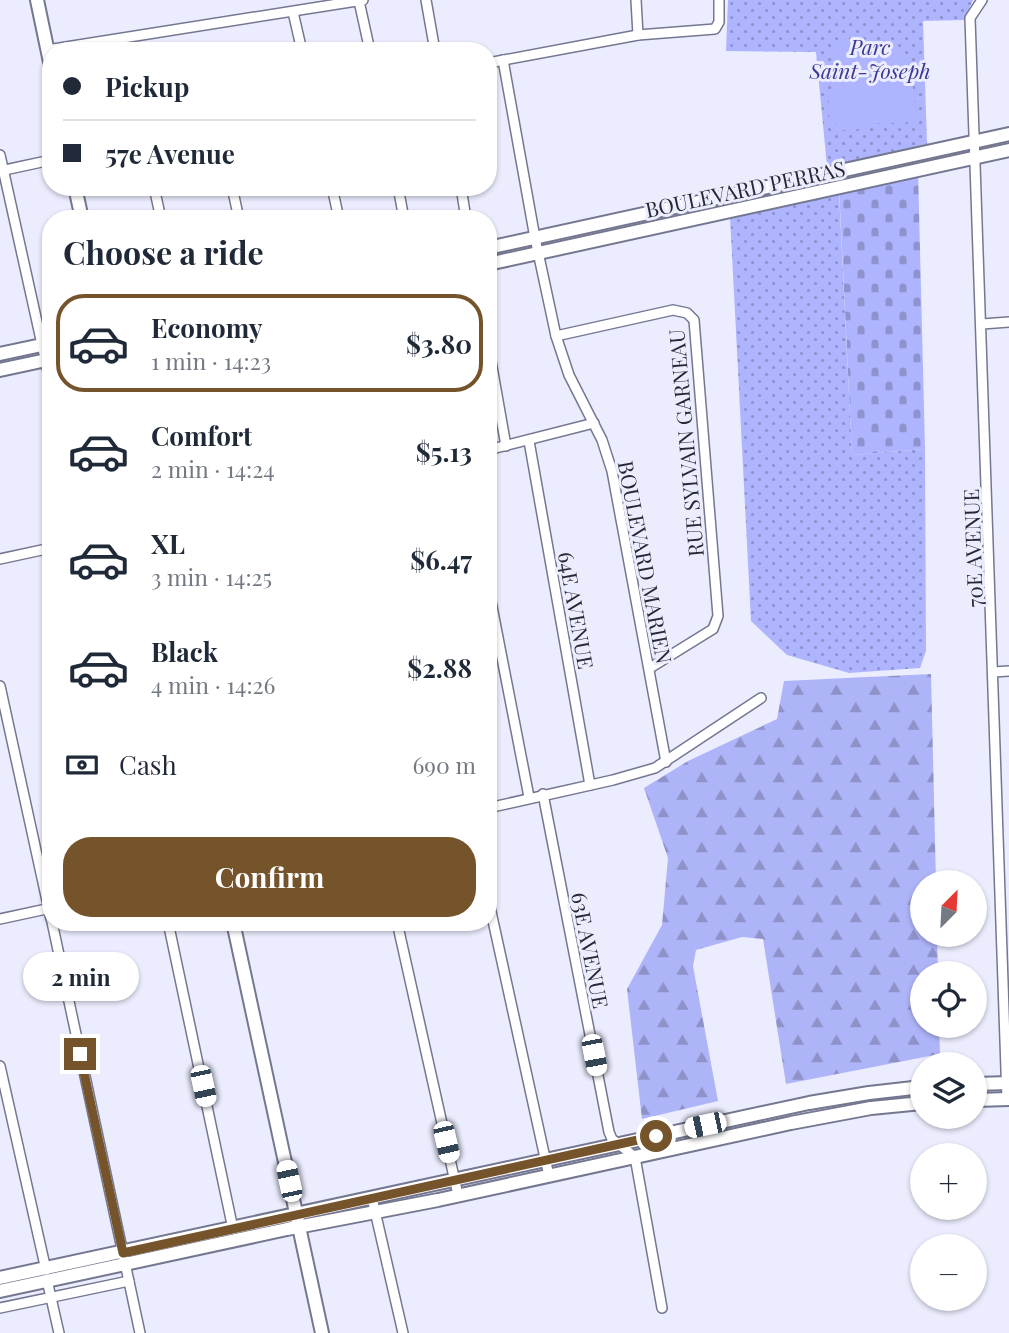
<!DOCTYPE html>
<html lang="en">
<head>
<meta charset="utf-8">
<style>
	:root { --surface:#fff; --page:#f6f6f7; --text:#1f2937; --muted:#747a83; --line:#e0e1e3; --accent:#75542b }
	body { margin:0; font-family:"Playfair Display",serif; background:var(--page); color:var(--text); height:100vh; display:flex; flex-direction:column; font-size:26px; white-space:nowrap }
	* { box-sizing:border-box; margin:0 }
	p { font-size:23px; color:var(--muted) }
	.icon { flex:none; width:38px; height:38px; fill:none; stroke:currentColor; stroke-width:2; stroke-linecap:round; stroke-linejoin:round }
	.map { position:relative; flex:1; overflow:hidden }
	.drawer { position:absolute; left:42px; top:210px; width:455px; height:721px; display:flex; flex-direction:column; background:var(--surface); border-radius:28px; box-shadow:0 2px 5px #0004 }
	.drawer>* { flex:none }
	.guide { position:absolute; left:42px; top:42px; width:455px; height:154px; border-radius:28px; box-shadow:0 2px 5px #0004; display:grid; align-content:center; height:154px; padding:0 21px; background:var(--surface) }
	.needle { width:46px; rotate:24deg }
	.buttons { position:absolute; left:910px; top:870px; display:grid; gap:14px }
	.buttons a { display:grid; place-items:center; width:77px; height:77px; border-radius:50%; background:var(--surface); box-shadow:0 2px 5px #0004; font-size:35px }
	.end { position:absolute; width:32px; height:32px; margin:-16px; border:9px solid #75542b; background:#fff; box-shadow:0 0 0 4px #fff }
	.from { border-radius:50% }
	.bubble { position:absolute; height:49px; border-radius:24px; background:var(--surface); box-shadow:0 2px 5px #0004; font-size:23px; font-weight:700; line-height:49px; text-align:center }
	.car { position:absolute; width:21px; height:42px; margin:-21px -10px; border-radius:9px; box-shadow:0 0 5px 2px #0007; background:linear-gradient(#fff 24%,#345 0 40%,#fff 0 76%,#345 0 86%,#fff 0) }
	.guide b { display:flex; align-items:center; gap:24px; height:66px; font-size:26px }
	.guide b+b { border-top:2px solid var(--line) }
	.guide i { width:18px; height:18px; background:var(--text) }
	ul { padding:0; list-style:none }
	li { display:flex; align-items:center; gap:21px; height:98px; margin:0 14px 10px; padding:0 7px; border:4px solid transparent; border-radius:28px }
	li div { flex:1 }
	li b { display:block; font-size:26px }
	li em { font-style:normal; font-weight:700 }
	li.on { border-color:var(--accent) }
	li>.icon { width:63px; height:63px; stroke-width:1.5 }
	h2 { padding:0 21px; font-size:32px; line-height:84px }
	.pay { display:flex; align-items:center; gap:18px; height:77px; padding:0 21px; font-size:26px }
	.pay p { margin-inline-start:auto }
	.primary-button { display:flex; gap:14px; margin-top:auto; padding:14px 21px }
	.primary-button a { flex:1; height:80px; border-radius:28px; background:var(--accent); color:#fff; font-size:28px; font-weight:700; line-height:80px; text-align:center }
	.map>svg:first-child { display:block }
	.forest { fill:url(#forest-firs) }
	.cemetery { fill:url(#cemetery-stones) }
	.park { fill:url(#park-dots) }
	.garden { fill:#aeb4fe }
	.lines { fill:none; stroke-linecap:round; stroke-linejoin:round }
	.street-casing { stroke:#747790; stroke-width:12 }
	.secondary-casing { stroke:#747790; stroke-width:16 }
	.street { stroke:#fff; stroke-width:9 }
	.secondary { stroke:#fff; stroke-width:12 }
	.route { stroke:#75542b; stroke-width:9 }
	.labels { text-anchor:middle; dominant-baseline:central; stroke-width:6; stroke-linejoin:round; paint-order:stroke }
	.park-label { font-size:21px; font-style:italic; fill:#3e3898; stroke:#ebedfe }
	.street-label { font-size:21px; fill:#272832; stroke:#ebedfe }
</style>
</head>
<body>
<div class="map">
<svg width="1009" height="1333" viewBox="0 0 1009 1333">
	<defs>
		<pattern id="forest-firs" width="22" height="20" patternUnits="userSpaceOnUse" patternTransform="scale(1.75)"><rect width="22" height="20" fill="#aeb4f8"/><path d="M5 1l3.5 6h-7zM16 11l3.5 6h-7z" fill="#8e92c9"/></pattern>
		<pattern id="cemetery-stones" width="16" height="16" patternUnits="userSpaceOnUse" patternTransform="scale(1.75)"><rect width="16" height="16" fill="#aeb4fe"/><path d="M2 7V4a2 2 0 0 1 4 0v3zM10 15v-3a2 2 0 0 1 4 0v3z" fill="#8e92ce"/></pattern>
		<pattern id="park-dots" width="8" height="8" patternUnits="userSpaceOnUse" patternTransform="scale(1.75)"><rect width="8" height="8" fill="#aeb4fe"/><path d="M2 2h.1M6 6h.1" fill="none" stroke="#8e92ce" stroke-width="1.8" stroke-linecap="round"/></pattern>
	</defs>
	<rect width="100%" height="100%" fill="#ebedfe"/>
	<path class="forest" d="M931 674 936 882H922V934L937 935 938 973H922V1026H939L940 1054 786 1084 763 939 742 937 696 950 693 966 718 1101 642 1119 627 989 662 925 668 858 644 788 688 761 777 719 784 681Z"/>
	<path class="cemetery" d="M918 170 925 449 852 455 839 187Z"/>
	<g class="park">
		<path d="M728 0H973L964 20 923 21 927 144 827 166 816 52 726 51Z"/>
		<path d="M839 193 852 455 925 449 926 651 920 668 849 673 787 655 751 621 730 216Z"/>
	</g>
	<path class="garden" d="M879 42C894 43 904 49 910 63L917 122 863 124V129L842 130 829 116V97H834L832 44Z"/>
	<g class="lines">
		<defs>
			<g id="street">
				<path d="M426 0 435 51"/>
				<path d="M636 0 638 35"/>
				<path d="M982 0 970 18 1007 1099"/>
				<path d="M359 1 370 51"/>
				<path d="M293 12 302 51"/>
				<path d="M47 50 363 0"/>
				<path d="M503 60 535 238 556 336 569 375 602 440 612 471 666 762"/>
				<path d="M488 63 638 35 715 29 719 22V0"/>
				<path d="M0 155 51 385"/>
				<path d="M0 171 51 160"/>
				<path d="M154 187 161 219"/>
				<path d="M232 187 239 219"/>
				<path d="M332 187 339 219"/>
				<path d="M398 187 404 219"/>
				<path d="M461 187 466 219"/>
				<path d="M982 324 1009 322"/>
				<path d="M556 336 673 310 687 313 694 320 718 616 713 629 650 668"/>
				<path d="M488 344 506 446"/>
				<path d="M529 441 590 785"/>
				<path d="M488 450 594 423"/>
				<path d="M0 559 51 548"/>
				<path d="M488 586 529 797"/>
				<path d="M993 672 1009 671"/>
				<path d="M0 686 51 919"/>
				<path d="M543 794 609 1132 612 1139 635 1157 662 1308"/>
				<path d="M488 808 613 780 655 768 761 698"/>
				<path d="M488 898 549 1176"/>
				<path d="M0 919 51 908"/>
				<path d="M52 922 140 1333"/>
				<path d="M168 922 233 1229"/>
				<path d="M397 922 458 1195"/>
				<path d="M0 1066 46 1270"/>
				<path d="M372 1198 403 1333"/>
				<path d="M47 1280 59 1333"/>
				<path d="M0 1308 129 1281"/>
			</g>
			<g id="secondary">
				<path d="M37 0 51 67"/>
				<path d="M75 187 82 219"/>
				<path d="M488 248 1009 134"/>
				<path d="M488 264 1009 150"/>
				<path d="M0 354 51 343"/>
				<path d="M0 370 51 359"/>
				<path d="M233 922 322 1333"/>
				<path d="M975 1084 1009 1083"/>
				<path d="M975 1100 1009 1099"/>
				<path d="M0 1278 809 1103 869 1093 922 1087"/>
				<path d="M0 1291 287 1229 438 1200 791 1123 871 1108 922 1103"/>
			</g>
		</defs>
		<use href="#street" class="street-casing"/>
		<use href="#secondary" class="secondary-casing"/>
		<use href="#street" class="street"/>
		<use href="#secondary" class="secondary"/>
	</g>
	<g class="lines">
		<path class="route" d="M80 1054 123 1253 656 1136"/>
	</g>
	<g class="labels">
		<g class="park-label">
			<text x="870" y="46">Parc<tspan x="870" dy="24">Saint-Joseph</tspan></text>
		</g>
		<g class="street-label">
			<text transform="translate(745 188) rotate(-12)">BOULEVARD PERRAS</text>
			<text transform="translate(685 443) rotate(-95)">RUE SYLVAIN GARNEAU</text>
			<text transform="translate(972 548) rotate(-92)">70E AVENUE</text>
			<text transform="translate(646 562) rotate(79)">BOULEVARD MARIEN</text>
			<text transform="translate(577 610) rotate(80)">64E AVENUE</text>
			<text transform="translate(591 950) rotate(79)">63E AVENUE</text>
		</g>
	</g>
</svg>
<div class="buttons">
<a><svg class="needle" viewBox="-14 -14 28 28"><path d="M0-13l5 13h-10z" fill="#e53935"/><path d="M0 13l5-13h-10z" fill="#747a83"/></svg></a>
<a><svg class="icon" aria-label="locate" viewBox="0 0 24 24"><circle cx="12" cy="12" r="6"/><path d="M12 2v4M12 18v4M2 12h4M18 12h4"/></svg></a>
<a><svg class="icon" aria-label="layers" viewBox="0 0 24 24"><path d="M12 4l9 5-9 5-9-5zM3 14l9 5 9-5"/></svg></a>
<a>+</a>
<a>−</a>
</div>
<i class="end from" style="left:656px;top:1136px"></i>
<i class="end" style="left:80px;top:1054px"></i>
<div class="bubble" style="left:23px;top:952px;width:116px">2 min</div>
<i class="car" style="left:594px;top:1055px;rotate:169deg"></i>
<i class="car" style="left:203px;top:1086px;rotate:168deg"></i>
<i class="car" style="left:705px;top:1125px;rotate:258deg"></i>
<i class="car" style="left:446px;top:1142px;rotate:167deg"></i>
<i class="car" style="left:289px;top:1181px;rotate:348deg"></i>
<div class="guide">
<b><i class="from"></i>Pickup</b>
<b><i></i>57e Avenue</b>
</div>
<section class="drawer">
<h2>Choose a ride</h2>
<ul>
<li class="on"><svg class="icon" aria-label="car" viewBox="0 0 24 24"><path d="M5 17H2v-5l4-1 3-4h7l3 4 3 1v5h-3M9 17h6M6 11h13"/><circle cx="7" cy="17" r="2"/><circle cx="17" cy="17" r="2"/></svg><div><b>Economy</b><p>1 min · 14:23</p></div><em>$3.80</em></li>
<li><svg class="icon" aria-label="car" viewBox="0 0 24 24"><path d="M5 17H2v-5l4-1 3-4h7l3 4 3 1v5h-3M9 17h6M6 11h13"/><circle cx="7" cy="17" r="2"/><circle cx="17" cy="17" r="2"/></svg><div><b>Comfort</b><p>2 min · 14:24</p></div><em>$5.13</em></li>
<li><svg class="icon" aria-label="car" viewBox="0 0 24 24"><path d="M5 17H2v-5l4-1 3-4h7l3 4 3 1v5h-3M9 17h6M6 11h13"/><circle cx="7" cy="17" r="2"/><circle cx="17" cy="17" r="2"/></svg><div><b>XL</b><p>3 min · 14:25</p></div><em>$6.47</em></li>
<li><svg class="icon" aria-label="car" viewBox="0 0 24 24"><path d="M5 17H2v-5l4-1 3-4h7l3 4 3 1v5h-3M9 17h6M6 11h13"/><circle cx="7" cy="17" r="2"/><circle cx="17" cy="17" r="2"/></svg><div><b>Black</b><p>4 min · 14:26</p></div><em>$2.88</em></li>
</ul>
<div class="pay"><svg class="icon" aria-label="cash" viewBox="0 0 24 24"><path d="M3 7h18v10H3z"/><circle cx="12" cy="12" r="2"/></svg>Cash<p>690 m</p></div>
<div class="primary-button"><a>Confirm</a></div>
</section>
</div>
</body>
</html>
